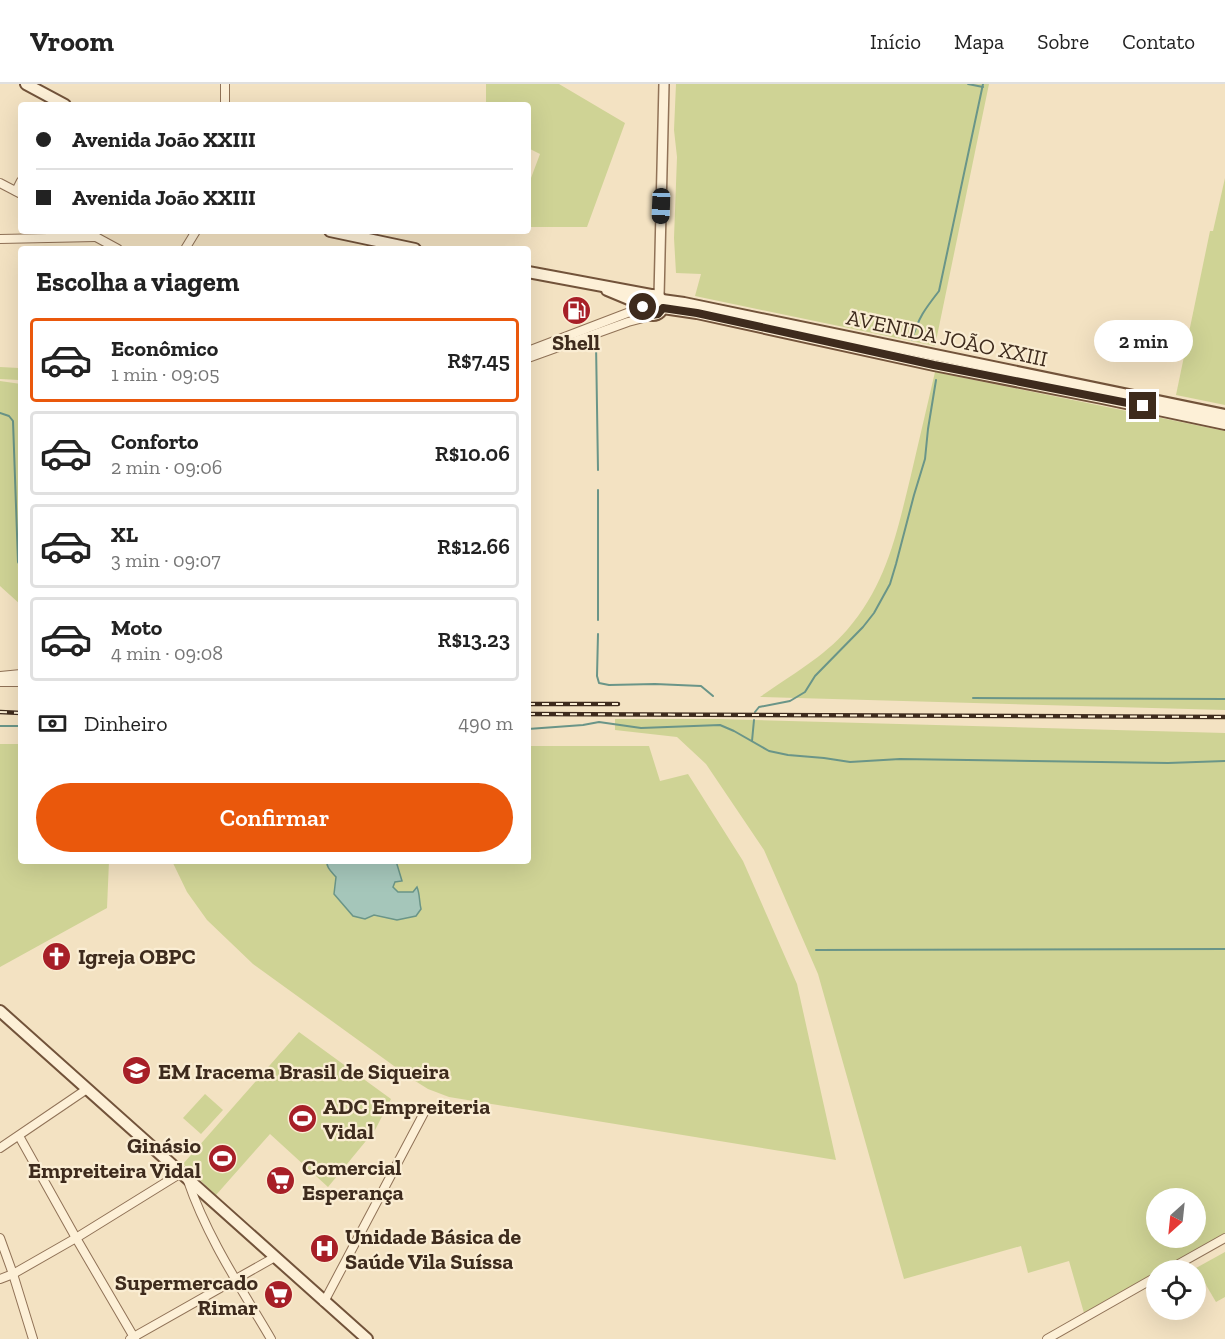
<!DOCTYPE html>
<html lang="pt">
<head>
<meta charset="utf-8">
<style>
	:root { --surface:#fff; --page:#f6f6f6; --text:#222; --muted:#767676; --line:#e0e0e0; --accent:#ea580c }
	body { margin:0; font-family:"Zilla Slab",serif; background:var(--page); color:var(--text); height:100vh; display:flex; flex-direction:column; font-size:22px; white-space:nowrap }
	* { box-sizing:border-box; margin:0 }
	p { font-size:20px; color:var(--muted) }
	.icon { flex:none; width:33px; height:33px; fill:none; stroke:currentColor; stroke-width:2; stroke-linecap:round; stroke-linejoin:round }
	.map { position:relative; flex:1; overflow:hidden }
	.sheet { position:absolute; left:18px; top:162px; width:513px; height:618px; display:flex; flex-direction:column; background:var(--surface); border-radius:6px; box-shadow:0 6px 24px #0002 }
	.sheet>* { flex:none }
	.hud { position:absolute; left:18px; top:18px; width:513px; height:132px; border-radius:6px; box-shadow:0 6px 24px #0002; display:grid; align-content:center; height:132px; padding:0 18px; background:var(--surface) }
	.needle { width:39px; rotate:207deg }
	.controls { position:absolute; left:1146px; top:1104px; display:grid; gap:12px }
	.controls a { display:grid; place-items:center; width:60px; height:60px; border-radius:50%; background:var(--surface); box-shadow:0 6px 24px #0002; font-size:30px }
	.end { position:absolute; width:27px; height:27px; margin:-14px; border:8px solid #3e2b1d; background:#fff; box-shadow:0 0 0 3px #fff }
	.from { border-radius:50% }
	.bubble { position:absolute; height:42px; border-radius:21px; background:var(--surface); box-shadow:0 6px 24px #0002; font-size:20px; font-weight:600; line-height:42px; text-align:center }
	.car { position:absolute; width:18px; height:36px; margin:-18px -9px; border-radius:8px; box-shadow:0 0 4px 2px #0007; background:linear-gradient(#222 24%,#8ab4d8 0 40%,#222 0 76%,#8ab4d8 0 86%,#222 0) }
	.hud b { display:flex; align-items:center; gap:21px; height:57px; font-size:22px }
	.hud b+b { border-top:2px solid var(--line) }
	.hud i { width:15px; height:15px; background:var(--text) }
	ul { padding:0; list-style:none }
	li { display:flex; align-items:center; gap:18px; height:84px; margin:0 12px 9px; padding:0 6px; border:3px solid var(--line); border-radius:6px }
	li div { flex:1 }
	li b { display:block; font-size:22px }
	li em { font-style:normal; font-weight:600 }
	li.active { border-color:var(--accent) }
	li>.icon { width:54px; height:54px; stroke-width:1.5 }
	h2 { padding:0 18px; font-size:27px; line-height:72px }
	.pay { display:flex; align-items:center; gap:15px; height:66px; padding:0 18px; font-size:22px }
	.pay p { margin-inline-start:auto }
	.action { display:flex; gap:12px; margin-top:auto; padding:12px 18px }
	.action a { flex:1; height:69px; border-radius:36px; background:var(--accent); color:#fff; font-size:24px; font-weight:600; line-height:69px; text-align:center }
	header { display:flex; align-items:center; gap:36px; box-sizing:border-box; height:84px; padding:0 30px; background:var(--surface); border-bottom:2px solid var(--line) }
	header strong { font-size:28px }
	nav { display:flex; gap:33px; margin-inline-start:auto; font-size:21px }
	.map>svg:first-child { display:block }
	.green { fill:#cfd395; fill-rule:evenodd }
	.water { fill:#a5c6ba; stroke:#6a9588; stroke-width:1.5 }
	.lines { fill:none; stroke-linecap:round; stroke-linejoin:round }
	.stream { stroke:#6a9588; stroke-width:2 }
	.minor-casing { stroke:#907257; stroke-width:10 }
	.tertiary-casing { stroke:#907257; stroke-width:12 }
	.secondary-casing { stroke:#72533a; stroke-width:14 }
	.minor { stroke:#fdf0d7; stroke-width:8 }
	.tertiary { stroke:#fdf0d7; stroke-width:9 }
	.secondary { stroke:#fdf0d7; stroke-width:10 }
	.rail-casing { stroke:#3e2b1d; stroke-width:4.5 }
	.rail { stroke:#faedd3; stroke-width:2; stroke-dasharray:7; stroke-linecap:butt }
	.route { stroke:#3e2b1d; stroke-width:8 }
	.labels { text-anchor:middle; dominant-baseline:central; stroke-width:4.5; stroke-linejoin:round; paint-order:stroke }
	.street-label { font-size:22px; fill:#3e2b1d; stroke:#faedd3 }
	.poi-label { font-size:22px; font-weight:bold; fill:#3e2b1d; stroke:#faedd3; text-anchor:start }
</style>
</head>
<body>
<header>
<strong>Vroom</strong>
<nav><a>Início</a><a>Mapa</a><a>Sobre</a><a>Contato</a></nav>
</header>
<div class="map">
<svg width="1225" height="1255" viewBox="0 0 1225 1255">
	<rect width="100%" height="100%" fill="#f3e2c2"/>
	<g class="green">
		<path d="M486 0H559L625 39 587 143H528V102L540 70 528 64V21H486Z"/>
		<path d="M676 0H989L935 262 695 212 701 190 676 189 674 154 677 73 674 46Z"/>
		<path d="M1225 94V321L1176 311 1210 147H1213Z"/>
		<path d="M0 283 19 284V296L0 295Z"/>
		<path d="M935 288 1225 347V626L760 613C788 593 824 573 847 546 887 500 897 448 911 391 919 357 927 322 935 288Z"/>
		<path d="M0 297 21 300V521L0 502Z"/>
		<path d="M615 635H719L1225 649V1150L1159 1186H1156V1188L1084 1229 1069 1177 1028 1189 1021 1162 904 1195 818 890 764 766 706 680 677 653 615 646ZM1156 1114H1196V1154H1156Z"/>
		<path d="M0 660H21V777H109L107 824 0 883Z"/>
		<path d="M528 662H649L660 697 688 690 743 777 797 900 836 1076 449 1013 428 1005 412 995 253 880 207 836 187 808 172 777H528Z"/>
		<path d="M299 948 391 1015 375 1046 328 1103 270 1050 216 1111 183 1080Z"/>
		<path d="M205 1010 223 1026 201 1050 183 1034Z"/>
		<path d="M1225 1168V1213L1216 1218 1196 1184Z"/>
	</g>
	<path class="water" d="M327 777H396L402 797 395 798 393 803 398 808H413L417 803C420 810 419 817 421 825L416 832 397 836 374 831 365 835 353 832 334 810 336 793C332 788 326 784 327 777Z"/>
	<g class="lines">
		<g class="stream">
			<path d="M968 0 983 3"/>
			<path d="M912 256C918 234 925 225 939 207L983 0"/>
			<path d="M596 259 598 386"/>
			<path d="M0 329 9 332 13 337 18 478 21 483"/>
			<path d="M598 536V406"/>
			<path d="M598 550 597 592 599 599 609 601 655 600 701 602 713 612"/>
			<path d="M973 614 1225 615"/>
			<path d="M755 628 759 623 790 617 805 608 815 592 863 543 874 529 890 500 896 480 914 411 925 375 928 345 936 296"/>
			<path d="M0 642H21"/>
			<path d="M528 645 583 641 599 638 641 644 720 641 734 647 769 667 788 671 824 674 850 678 900 675 1168 679 1225 677"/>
			<path d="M752 657 754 636"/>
			<path d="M816 866 1225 865"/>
		</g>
		<defs>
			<g id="minor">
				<path d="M225 21V0"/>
				<path d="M0 99 21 110"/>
				<path d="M16 107 21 97"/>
				<path d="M85 147 118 165"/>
				<path d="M0 155 96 153"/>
				<path d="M185 165 196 147"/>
				<path d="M528 267 643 223"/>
				<path d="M528 274 628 238 655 231"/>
				<path d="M0 592 21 590"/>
				<path d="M0 598H21"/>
				<path d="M19 1052 76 1154 135 1255"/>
				<path d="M0 1064 87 1005"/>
				<path d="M188 1097C207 1153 241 1204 271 1255"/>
				<path d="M0 1154 13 1190 33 1255"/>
				<path d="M1168 1186 1225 1154"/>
				<path d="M0 1195 13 1190 76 1154 181 1089"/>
				<path d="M324 1218 425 1027"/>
				<path d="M130 1255 275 1173"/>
				<path d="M1047 1255 1156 1193"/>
			</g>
			<path id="tertiary" d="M659 213 664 0"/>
			<g id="secondary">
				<path d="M26 0 65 21"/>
				<path d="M330 147 415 165"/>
				<path d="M528 188 651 211"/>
				<path d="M607 206 643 221"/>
				<circle cx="653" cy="221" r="10"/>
				<path d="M662 216 684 219 1225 331"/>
				<path d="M663 224 697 229 934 281 1102 314 1225 340"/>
				<path d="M0 927 367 1255"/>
			</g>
		</defs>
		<use href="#minor" class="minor-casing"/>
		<use href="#tertiary" class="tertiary-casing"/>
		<use href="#secondary" class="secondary-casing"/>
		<use href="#minor" class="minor"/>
		<use href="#tertiary" class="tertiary"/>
		<use href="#secondary" class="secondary"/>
		<defs>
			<g id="rail">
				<path d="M528 620H618"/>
				<path d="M0 628 21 629"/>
				<path d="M528 630 1225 633"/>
			</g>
		</defs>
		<use href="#rail" class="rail-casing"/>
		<use href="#rail" class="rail"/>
	</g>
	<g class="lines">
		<path class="route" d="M643 223 645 227 651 231 658 230 663 224 697 229 934 281 1143 322"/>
	</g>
	<defs>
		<symbol id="fuel-disc" viewBox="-11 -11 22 22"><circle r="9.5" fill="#a71f27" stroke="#faedd3"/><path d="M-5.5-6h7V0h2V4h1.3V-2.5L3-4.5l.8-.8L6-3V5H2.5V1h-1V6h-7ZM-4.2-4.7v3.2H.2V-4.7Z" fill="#fff"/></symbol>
		<symbol id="church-disc" viewBox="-11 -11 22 22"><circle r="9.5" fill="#a71f27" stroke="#faedd3"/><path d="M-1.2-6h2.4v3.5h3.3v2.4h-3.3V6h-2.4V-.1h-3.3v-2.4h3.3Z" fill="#fff"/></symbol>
		<symbol id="school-disc" viewBox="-11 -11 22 22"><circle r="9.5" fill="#a71f27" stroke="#faedd3"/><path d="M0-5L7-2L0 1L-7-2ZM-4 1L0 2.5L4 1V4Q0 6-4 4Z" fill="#fff"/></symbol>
		<symbol id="stadium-disc" viewBox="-11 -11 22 22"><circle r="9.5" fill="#a71f27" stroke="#faedd3"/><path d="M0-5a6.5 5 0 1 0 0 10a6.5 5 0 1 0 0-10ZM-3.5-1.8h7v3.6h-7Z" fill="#fff"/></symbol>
		<symbol id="supermarket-disc" viewBox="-11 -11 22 22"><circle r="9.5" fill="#a71f27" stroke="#faedd3"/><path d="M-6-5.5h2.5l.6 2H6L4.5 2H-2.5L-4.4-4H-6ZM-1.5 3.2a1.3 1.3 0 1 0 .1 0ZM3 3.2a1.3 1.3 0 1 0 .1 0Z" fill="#fff"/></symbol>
		<symbol id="hospital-disc" viewBox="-11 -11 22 22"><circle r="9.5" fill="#a71f27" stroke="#faedd3"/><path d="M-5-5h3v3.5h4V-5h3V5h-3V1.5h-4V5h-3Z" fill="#fff"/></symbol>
	</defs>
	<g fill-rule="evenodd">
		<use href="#fuel-disc" x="560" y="210" width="33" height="33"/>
		<use href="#church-disc" x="40" y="856" width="33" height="33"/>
		<use href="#school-disc" x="120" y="970" width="33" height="33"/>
		<use href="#stadium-disc" x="286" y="1018" width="33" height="33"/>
		<use href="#stadium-disc" x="206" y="1058" width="33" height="33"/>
		<use href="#supermarket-disc" x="264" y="1080" width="33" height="33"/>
		<use href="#hospital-disc" x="308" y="1148" width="33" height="33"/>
		<use href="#supermarket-disc" x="262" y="1194" width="33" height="33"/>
	</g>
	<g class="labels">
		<g class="street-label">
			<text transform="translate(947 254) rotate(12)">AVENIDA JOÃO XXIII</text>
		</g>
		<g class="poi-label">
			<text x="576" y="258" text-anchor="middle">Shell</text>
			<text x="78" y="872">Igreja OBPC</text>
			<text x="158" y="987">EM Iracema Brasil de Siqueira</text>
			<text x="323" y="1022">ADC Empreiteria<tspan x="323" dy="25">Vidal</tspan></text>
			<text x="201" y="1061" text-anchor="end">Ginásio<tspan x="201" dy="25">Empreiteira Vidal</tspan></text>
			<text x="302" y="1083">Comercial<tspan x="302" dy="25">Esperança</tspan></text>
			<text x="345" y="1152">Unidade Básica de<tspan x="345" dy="25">Saúde Vila Suíssa</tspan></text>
			<text x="258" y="1198" text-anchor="end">Supermercado<tspan x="258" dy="25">Rimar</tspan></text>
		</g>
	</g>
</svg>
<div class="controls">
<a><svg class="needle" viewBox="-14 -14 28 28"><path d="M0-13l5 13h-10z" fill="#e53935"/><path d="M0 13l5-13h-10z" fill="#767676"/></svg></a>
<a><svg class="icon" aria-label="locate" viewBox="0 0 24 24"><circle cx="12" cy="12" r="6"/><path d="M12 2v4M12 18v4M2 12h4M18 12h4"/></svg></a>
</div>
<i class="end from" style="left:643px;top:223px"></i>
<i class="end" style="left:1143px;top:322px"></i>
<div class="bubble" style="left:1094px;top:236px;width:99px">2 min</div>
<i class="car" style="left:661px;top:122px;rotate:182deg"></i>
<div class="hud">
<b><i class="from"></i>Avenida João XXIII</b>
<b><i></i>Avenida João XXIII</b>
</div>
<section class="sheet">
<h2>Escolha a viagem</h2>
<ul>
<li class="active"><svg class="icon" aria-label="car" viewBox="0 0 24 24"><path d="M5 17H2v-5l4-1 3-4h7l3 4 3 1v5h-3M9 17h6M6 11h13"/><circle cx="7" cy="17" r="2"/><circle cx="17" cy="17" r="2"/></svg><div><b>Econômico</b><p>1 min · 09:05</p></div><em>R$7.45</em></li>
<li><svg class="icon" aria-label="car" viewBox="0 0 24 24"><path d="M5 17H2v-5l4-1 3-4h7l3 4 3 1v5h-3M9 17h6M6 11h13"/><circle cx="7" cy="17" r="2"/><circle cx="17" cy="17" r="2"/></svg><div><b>Conforto</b><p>2 min · 09:06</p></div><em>R$10.06</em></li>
<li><svg class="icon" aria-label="car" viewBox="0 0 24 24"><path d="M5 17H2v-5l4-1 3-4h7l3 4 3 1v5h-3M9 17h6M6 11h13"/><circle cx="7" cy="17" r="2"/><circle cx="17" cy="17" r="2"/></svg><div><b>XL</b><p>3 min · 09:07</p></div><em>R$12.66</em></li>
<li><svg class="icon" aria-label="car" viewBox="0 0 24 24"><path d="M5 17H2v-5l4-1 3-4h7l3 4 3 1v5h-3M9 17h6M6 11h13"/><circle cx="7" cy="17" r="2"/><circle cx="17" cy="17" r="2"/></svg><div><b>Moto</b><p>4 min · 09:08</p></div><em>R$13.23</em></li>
</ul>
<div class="pay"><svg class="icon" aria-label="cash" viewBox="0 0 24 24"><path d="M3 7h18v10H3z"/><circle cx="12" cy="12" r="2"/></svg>Dinheiro<p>490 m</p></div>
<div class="action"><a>Confirmar</a></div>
</section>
</div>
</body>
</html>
